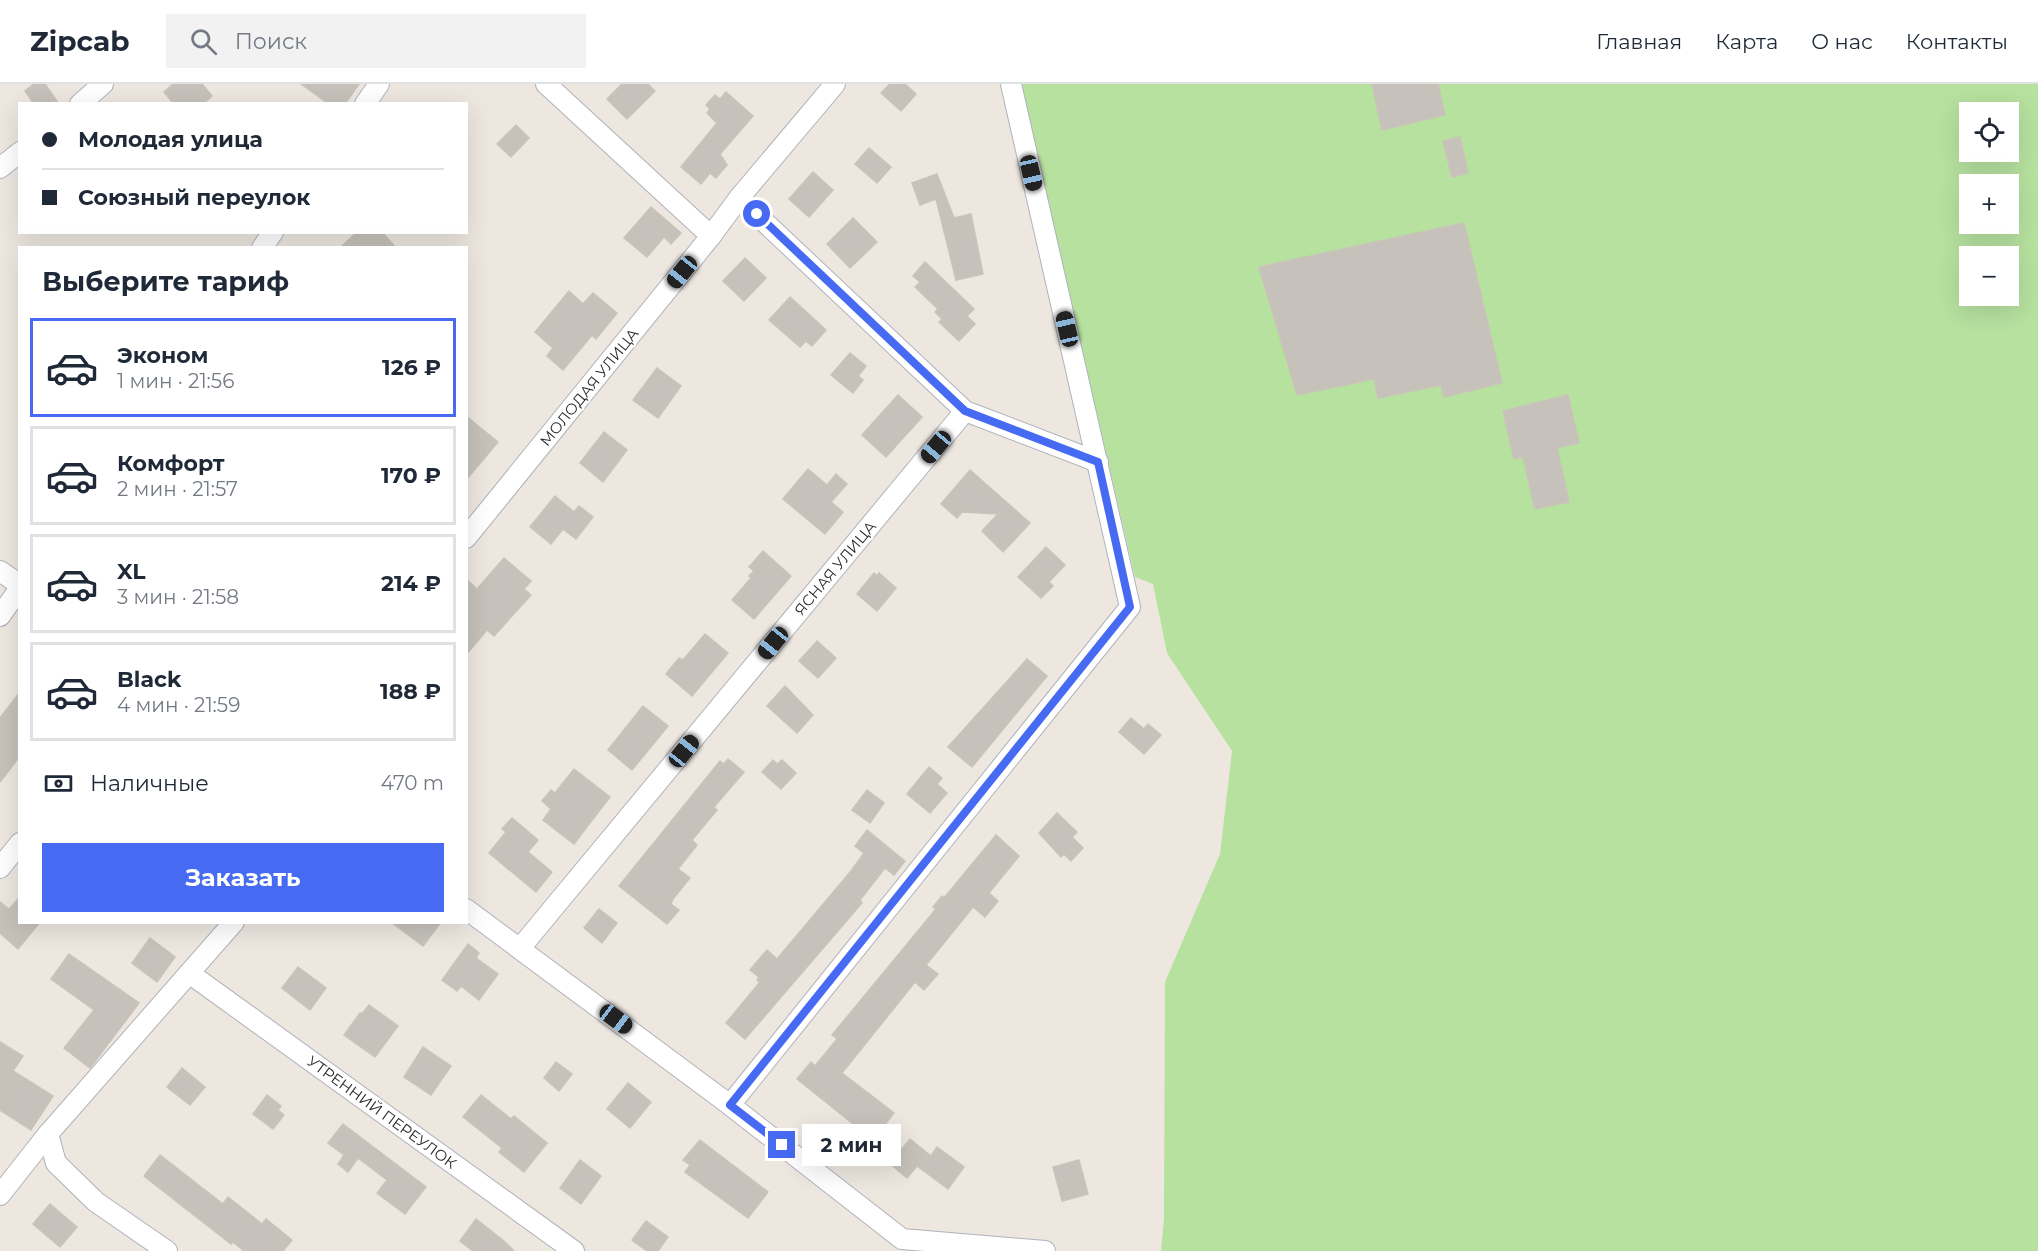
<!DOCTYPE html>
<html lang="ru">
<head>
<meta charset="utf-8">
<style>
	:root { --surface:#fff; --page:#f2f2f3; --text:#1f2937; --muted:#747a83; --line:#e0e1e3; --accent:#476af3 }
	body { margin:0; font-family:Montserrat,sans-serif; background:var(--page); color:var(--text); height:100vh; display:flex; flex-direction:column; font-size:22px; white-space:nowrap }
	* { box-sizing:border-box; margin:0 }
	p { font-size:20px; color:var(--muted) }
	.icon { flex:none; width:33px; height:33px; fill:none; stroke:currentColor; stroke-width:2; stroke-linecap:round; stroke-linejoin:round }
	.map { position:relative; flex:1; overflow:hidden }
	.drawer { position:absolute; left:18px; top:162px; width:450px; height:678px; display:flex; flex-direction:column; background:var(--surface); border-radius:0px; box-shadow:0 6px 24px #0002 }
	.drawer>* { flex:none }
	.guide { position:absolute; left:18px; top:18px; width:450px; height:132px; border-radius:0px; box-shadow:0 6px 24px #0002; display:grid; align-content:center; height:132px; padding:0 24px; background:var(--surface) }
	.tools { position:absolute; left:1959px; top:18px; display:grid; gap:12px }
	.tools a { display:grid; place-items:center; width:60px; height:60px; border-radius:0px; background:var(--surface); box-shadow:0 6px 24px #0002; font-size:30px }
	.end { position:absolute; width:27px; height:27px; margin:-14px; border:8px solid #476af3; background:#fff; box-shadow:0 0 0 3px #fff }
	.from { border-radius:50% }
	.bubble { position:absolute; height:42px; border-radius:0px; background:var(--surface); box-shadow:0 6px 24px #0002; font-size:20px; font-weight:700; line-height:42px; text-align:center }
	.car { position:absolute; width:18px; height:36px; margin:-18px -9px; border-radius:8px; box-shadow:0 0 4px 2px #0007; background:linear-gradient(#222 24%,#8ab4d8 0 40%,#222 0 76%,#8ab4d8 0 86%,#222 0) }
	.guide b { display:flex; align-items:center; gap:21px; height:57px; font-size:22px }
	.guide b+b { border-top:2px solid var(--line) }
	.guide i { width:15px; height:15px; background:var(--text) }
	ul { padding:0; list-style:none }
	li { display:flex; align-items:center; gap:18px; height:99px; margin:0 12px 9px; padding:0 12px; border:3px solid var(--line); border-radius:0px }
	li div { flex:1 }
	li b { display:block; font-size:22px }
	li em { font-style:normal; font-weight:700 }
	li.active { border-color:var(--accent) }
	li>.icon { width:54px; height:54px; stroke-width:1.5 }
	h2 { padding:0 24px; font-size:27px; line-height:72px }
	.pay { display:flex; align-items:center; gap:15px; height:66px; padding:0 24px; font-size:22px }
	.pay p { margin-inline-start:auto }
	.action { display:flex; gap:12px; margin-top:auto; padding:12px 24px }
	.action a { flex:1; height:69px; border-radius:0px; background:var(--accent); color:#fff; font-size:24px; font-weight:700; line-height:69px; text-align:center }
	header { display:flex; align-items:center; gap:36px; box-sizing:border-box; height:84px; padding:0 30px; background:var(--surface); border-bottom:2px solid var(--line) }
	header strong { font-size:28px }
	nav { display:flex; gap:33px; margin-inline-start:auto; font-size:21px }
	.search { width:420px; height:54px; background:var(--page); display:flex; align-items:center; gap:15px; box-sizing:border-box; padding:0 21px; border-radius:0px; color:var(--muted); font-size:22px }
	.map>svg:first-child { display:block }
	.green { fill:#b6e19f; fill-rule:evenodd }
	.building { fill:#c6c2bb; stroke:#c9c3b9; stroke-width:1.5 }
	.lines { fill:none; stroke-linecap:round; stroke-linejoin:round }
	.minor-casing { stroke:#b0b2bc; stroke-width:22 }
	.minor { stroke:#fff; stroke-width:20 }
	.route { stroke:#476af3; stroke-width:8 }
	.labels { text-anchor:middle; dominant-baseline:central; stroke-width:4.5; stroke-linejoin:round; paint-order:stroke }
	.street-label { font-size:15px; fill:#2d2d2d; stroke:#fff }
</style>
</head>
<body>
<header>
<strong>Zipcab</strong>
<div class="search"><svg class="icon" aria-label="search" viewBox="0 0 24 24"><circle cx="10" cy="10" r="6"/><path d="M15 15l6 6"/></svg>Поиск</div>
<nav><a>Главная</a><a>Карта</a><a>О нас</a><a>Контакты</a></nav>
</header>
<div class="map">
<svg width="2038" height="1167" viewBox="0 0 2038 1167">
	<rect width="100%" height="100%" fill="#ede7e0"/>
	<path class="green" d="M1020 0H2038V1167H1161L1164 1135 1165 898 1220 770 1232 667 1167 569 1153 500 1135 493ZM1970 28H2008V68H1970ZM1970 100H2008V140H1970ZM1970 172H2008V212H1970Z"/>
	<g class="building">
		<path d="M34 0H45L59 20H34L25 7Z"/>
		<path d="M173 0H202L212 12 203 20H174L164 8Z"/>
		<path d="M301 0H359L345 20H329Z"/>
		<path d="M622 0H648L655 7 627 35 607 15Z"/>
		<path d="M890 0H905L916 10 901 27 881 9Z"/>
		<path d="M1372 0H1438L1445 31 1382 46Z"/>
		<path d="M726 8 753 32 720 70 727 81 716 94 710 89 701 100 681 83 717 39 707 29 710 25 706 21 715 11 720 15Z"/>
		<path d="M516 41 529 54 511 73 497 60Z"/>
		<path d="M1460 53 1468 89 1452 93 1443 57Z"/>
		<path d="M869 64 891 83 877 99 855 80Z"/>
		<path d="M813 88 833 106 809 133 789 115Z"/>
		<path d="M937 90 954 134 971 130 983 190 956 196 936 115 920 121 912 99Z"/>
		<path d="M651 123 681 149 671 160 664 153 647 173 624 154Z"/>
		<path d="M853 134 877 158 850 184 827 160Z"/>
		<path d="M1464 139 1502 299 1444 313 1441 301 1378 314 1374 295 1297 311 1259 183Z"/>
		<path d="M357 148H382L396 164H340Z"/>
		<path d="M745 174 766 194 744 217 723 197Z"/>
		<path d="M925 178 974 225 967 232 975 240 959 257 939 238 942 235 935 228 938 225 915 203 920 198 913 192Z"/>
		<path d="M569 207 583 220 593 209 617 229 596 255 592 251 563 286 547 272 553 264 535 248Z"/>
		<path d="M790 213 826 246 812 262 806 257 800 263 769 236Z"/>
		<path d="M850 269 866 282 858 292 863 296 853 309 831 291Z"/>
		<path d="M657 284 681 302 658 334 633 316Z"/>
		<path d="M898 311 922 333 886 373 862 351Z"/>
		<path d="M1568 311 1579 359 1557 364 1569 418 1535 425 1523 373 1514 375 1503 327Z"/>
		<path d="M466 332 498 358 466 396Z"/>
		<path d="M604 348 627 366 603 398 580 379Z"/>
		<path d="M808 385 827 401 836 390 847 400 831 418 843 428 825 450 783 415Z"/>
		<path d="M970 386 1030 439 1003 468 982 447 998 430 962 428 957 434 941 420Z"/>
		<path d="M555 412 574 428 579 422 593 433 576 455 563 445 551 460 530 443Z"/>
		<path d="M1046 463 1065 481 1049 498 1053 502 1041 514 1018 493Z"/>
		<path d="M763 467 791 492 754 535 732 516 751 494 749 492 754 487 749 483Z"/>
		<path d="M504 474 531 497 524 505 531 511 494 552 487 546 466 571V495L477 505Z"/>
		<path d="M874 489 877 492 879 489 896 504 877 527 857 510Z"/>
		<path d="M705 550 728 569 692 612 666 590 679 574 683 576Z"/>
		<path d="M817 557 836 574 818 594 799 577Z"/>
		<path d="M1027 575 1047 592 972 683 948 663Z"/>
		<path d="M785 602 813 631 797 649 767 622Z"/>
		<path d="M20 608V672L0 698V634Z"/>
		<path d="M643 622 668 642 632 686 608 666Z"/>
		<path d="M1131 634 1144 645 1148 640 1161 651 1144 670 1119 648Z"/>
		<path d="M728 675 744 688 714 723 717 726 692 756 697 761 678 785 690 794 673 815 671 820 679 826 667 840 619 802 720 677 724 680Z"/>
		<path d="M773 676 777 680 782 676 796 689 781 705 762 688Z"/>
		<path d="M929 683 942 694 937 700 947 709 930 729 907 710Z"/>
		<path d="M574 685 610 713 574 760 543 736 551 725 542 717 551 706 555 709Z"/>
		<path d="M867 706 884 719 870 739 852 726Z"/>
		<path d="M1057 729 1077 748 1072 753 1083 764 1071 777 1064 770 1061 773 1039 749Z"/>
		<path d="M512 734 538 756 528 768 552 788 536 808 489 769 506 748 502 745Z"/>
		<path d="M867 746 905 777 894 791 885 784 860 816 862 819 745 955 726 939 760 898 757 896 759 893 750 886 767 866 777 875 851 787 864 769 855 762Z"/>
		<path d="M996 751 1019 772 989 809 998 817 985 833 973 823 926 881 938 890 924 906 915 898 842 989 894 1029 873 1056 797 995 811 978 815 982 837 955 832 951 936 825 933 823 942 812 944 814Z"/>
		<path d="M20 813V838H40L18 865 0 849V818L9 825Z"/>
		<path d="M599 825 617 839 602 859 584 844Z"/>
		<path d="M391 838H441L423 862Z"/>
		<path d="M150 854 175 873 157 898 132 879Z"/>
		<path d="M468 860 479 869 476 874 498 890 479 916 461 902 457 907 442 896Z"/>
		<path d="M69 870 139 919 90 984 64 964 94 926 51 895Z"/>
		<path d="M298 883 326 904 310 926 282 904Z"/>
		<path d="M369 921 398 942 375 973 344 951 360 929 362 930Z"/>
		<path d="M0 958 23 972 13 987 53 1012 31 1046 0 1026Z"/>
		<path d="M423 963 451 982 431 1011 404 993Z"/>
		<path d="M556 978 572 990 559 1007 544 994Z"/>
		<path d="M182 984 205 1003 190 1021 167 1003Z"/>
		<path d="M628 999 651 1018 630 1044 607 1025Z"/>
		<path d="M267 1011 281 1022 278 1026 284 1031 273 1045 253 1030Z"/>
		<path d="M481 1011 511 1035 514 1032 547 1059 524 1088 499 1068 502 1064 463 1033Z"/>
		<path d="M343 1040 426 1103 405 1130 377 1109 387 1096 358 1074 348 1088 338 1080 344 1071 328 1059Z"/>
		<path d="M910 1055 931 1072 937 1063 964 1083 948 1105 917 1082 907 1094 883 1074 895 1059 902 1065Z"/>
		<path d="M700 1056 768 1108 748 1134 685 1088 690 1081 683 1076Z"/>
		<path d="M160 1071 223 1120 228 1113 262 1140 266 1135 292 1156 283 1167H244L233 1158 231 1160 144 1092Z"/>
		<path d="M580 1076 601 1092 581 1120 560 1104Z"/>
		<path d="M1079 1076 1088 1110 1062 1117 1053 1083Z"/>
		<path d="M50 1120 77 1143 60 1163 33 1140Z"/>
		<path d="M476 1135 504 1157 514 1167H473L460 1157Z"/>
		<path d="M646 1137 668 1153 658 1167H647L632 1156Z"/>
	</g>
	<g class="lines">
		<defs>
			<g id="minor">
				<path d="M546 0 711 152"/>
				<path d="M80 20 103 0"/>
				<path d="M365 20 379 0"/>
				<path d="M0 84 20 68"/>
				<path d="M739 114 965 327 1098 378"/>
				<path d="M262 164 273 148"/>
				<path d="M466 454 711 152 739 114 835 0"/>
				<path d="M0 487 20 501"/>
				<path d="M0 532 20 504"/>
				<path d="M0 784 20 759"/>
				<path d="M466 825 730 1021 902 1155 1045 1167"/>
				<path d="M521 863 965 327"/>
				<path d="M189 889 574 1167"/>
				<path d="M730 1021 1130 523 1011 0"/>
				<path d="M48 1050 56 1079 96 1118 167 1167"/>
				<path d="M0 1111 48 1050 234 838"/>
			</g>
		</defs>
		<use href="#minor" class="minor-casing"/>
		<use href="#minor" class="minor"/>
	</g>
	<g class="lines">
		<path class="route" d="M757 130 965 327 1098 378 1130 523 730 1021 782 1061"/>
	</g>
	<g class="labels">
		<g class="street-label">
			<text transform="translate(589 303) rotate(-51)">МОЛОДАЯ УЛИЦА</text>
			<text transform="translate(835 484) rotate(-50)">ЯСНАЯ УЛИЦА</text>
			<text transform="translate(382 1028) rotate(36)">УТРЕННИЙ ПЕРЕУЛОК</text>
		</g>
	</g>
</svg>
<div class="tools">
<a><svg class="icon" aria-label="locate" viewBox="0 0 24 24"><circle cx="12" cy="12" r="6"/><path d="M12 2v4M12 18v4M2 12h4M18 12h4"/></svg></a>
<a>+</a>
<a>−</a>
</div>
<i class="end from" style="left:757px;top:130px"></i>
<i class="end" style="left:782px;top:1061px"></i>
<div class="bubble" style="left:802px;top:1040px;width:99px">2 мин</div>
<i class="car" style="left:1031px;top:89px;rotate:167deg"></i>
<i class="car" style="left:682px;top:188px;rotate:219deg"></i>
<i class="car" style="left:1067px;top:245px;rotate:347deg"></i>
<i class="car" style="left:936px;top:363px;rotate:220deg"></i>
<i class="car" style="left:773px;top:559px;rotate:219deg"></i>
<i class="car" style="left:684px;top:667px;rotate:39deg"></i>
<i class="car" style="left:616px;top:935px;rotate:127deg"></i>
<div class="guide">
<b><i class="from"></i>Молодая улица</b>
<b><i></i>Союзный переулок</b>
</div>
<section class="drawer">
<h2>Выберите тариф</h2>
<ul>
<li class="active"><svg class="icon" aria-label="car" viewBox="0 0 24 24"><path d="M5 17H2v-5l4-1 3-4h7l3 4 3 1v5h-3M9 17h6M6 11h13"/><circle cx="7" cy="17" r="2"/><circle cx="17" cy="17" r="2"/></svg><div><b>Эконом</b><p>1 мин · 21:56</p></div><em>126 ₽</em></li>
<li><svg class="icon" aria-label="car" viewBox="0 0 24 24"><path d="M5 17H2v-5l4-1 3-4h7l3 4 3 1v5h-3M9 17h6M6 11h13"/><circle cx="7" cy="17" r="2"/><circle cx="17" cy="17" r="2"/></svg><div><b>Комфорт</b><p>2 мин · 21:57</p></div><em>170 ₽</em></li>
<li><svg class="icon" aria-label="car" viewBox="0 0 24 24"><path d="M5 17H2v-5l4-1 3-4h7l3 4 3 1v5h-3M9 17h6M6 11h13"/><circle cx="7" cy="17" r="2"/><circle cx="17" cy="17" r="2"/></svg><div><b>XL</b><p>3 мин · 21:58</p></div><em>214 ₽</em></li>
<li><svg class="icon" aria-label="car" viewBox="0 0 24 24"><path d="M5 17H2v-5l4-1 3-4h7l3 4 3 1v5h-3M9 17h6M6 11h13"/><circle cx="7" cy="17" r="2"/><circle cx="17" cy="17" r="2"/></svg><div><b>Black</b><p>4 мин · 21:59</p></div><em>188 ₽</em></li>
</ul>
<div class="pay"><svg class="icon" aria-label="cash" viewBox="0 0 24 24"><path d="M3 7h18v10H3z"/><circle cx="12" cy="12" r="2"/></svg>Наличные<p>470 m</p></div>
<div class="action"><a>Заказать</a></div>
</section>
</div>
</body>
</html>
